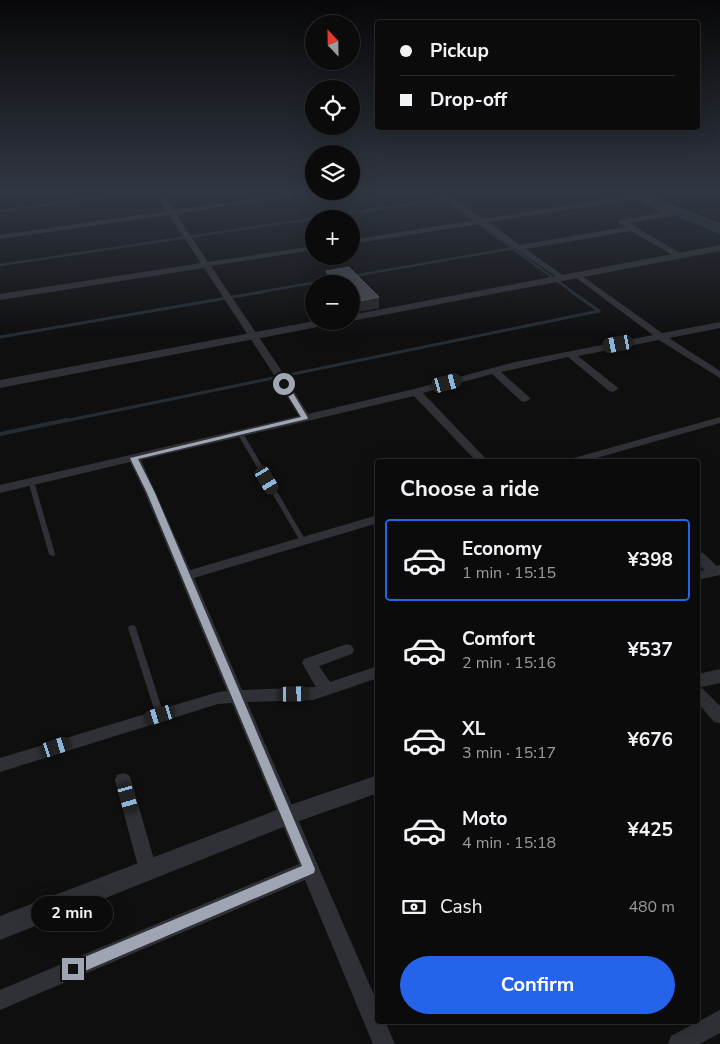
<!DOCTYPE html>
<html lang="en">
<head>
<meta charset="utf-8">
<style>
	:root { --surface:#0b0b0c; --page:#141415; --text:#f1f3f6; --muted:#9a9b9d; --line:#2b2b2d; --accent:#2563eb }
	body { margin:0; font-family:"Nunito Sans",sans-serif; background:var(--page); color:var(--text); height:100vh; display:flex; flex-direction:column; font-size:19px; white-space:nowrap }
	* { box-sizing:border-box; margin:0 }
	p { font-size:16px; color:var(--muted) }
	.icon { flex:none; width:28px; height:28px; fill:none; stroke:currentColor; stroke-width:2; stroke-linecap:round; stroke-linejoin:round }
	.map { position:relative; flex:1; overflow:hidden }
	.drawer { position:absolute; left:375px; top:459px; width:325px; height:565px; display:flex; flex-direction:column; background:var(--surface); border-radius:5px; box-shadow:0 5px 20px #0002,0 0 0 1px var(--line) }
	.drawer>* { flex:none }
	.banner { position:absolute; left:375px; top:20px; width:325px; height:110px; border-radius:5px; box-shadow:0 5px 20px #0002,0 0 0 1px var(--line); display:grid; align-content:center; height:110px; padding:0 25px; background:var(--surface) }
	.needle { width:32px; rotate:338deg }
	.tools { position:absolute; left:305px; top:15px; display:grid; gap:10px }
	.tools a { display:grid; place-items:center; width:55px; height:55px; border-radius:50%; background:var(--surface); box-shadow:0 5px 20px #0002,0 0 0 1px var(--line); font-size:25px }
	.end { position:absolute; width:22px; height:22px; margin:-11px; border:6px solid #9fa5b2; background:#111; box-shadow:0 0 0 2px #111 }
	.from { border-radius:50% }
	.bubble { position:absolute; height:35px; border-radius:18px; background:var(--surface); box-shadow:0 5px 20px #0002,0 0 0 1px var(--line); font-size:16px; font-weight:700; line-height:35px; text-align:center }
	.car { position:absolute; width:15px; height:30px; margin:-15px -8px; border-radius:6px; box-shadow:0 0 4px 1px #0007; background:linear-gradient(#222 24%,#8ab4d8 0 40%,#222 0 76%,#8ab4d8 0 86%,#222 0) }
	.banner b { display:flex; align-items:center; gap:18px; height:48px; font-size:19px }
	.banner b+b { border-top:1px solid var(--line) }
	.banner i { width:12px; height:12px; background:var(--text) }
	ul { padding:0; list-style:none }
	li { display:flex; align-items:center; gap:15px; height:82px; margin:0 10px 8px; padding:0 15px; border:2px solid transparent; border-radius:5px }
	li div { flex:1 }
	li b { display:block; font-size:19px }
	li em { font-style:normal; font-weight:700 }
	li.current { border-color:var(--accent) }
	li>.icon { width:45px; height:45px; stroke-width:1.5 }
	h2 { padding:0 25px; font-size:22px; line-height:60px }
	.pay { display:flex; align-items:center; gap:12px; height:55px; padding:0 25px; font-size:19px }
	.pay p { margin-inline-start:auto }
	.action { display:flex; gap:10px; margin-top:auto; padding:10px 25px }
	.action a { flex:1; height:58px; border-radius:30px; background:var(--accent); color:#fff; font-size:20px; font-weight:700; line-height:58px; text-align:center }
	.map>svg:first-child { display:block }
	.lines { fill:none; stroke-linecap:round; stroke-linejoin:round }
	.stream-far2 { stroke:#252d34; stroke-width:2.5 }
	.stream-far1 { stroke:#252d34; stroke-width:3 }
	.stream { stroke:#252d34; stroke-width:4 }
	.river { fill:#252d34; fill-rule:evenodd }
	.service { fill:#303136; fill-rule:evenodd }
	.minor { fill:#303136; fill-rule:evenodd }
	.tertiary { fill:#303136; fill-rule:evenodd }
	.wall { fill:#3f4146 }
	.shaded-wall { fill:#28292c }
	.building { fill:#4a4c52; stroke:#575a61 }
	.route { fill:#9fa5b2 }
</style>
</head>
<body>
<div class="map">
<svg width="720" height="1044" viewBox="0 0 720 1044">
	<rect width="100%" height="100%" fill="#0f0f10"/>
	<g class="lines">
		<g class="stream-far2">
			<path d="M432 190 574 293"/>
			<path d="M0 211 155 190"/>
			<path d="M0 265 445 199"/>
			<path d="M353 276 514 248"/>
			<path d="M255 293 329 280"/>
		</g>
		<g class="stream-far1">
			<path d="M572 292 599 311"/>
			<path d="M0 337 262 292"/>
			<path d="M60 422 599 311"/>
		</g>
		<path class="stream" d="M0 434 67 420"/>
		<path class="river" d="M632 190H647L668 204 707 218 720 225V235L697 224 658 210Z"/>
		<g class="service">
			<path d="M698 190H703L713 195 710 196Z"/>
			<path d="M649 193H651L668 204 720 223V225L666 206 649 195Z"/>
			<path d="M240 431 243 433 306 541 305 542H301L300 541 237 433Z"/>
			<path d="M31 479 34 481 55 554 54 556H52L49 554 28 481Z"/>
			<path d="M132 625 135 626 136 628 164 715 163 717 160 718 157 717 156 715 128 628 129 626Z"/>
		</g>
		<g class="minor">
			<path d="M153 190H159L173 210 314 190 327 191 176 214 208 262 314 246V250L211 266 279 367 308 414 414 389 515 362 653 335 575 277 574 275 578 273 662 333 720 322V328L669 338 720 371V378L659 340 578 356 617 387 618 389 613 392 609 391 568 357 501 372 529 397 530 399 525 402 521 401 492 374 423 393 488 461H476L414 396 141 460 190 570 378 515V523L194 578 242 690 316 687 302 663 304 659 347 644 352 646 354 650 352 654 319 666 330 682 378 666V678L313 700 247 702 378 1004V1021H385L395 1044H373L305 880 0 1010V990L299 864 232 703 218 704 0 772V758L218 692 227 691 145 493 130 462 0 493V485L299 416 269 367 204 268 0 300V294L201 263 169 215 0 239V235L167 211Z"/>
			<path d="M435 190H442L483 219 633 195 636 193 681 190 645 197 672 212V216L629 223 683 255 676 257 631 231 526 249 564 276 565 278 561 280 480 224 351 244V240L475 220ZM637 199 662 213 619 220V224L625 227 520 245 488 222Z"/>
			<path d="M720 417V423L586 461H568L570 459Z"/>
			<path d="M698 552 703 553 717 566 720 565V575L698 580V572L704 570 698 563Z"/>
			<path d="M698 687 703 689 720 706V723L714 722 698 703Z"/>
			<path d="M123 773 129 775 131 780 157 870 155 876 148 879 141 876 139 870 115 780 117 775Z"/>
			<path d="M720 1010V1033L700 1044H668L671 1036Z"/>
		</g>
		<g class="tertiary">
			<path d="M720 245V251L351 321V315Z"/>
			<path d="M314 321H338L333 324 0 388V380Z"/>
			<path d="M720 669V683L698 688V674Z"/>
			<path d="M378 775V793L291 824 0 940V916L287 806Z"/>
		</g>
	</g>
	<path class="wall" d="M349 267 379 297V308L355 312 351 308V284H329L327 281 326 271Z"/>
	<path class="shaded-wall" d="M379 297V308L355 312V302Z"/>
	<path class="building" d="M349 267 379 297 355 302 351 297V284H339L326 271Z"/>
	<linearGradient id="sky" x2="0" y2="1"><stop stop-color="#080809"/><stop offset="0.57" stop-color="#313742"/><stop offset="1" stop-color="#313742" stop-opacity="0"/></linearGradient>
	<rect width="720" height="336" fill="url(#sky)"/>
	<path class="route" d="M282 383H287L308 418 307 419 138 459 155 493 315 869 314 873 73 976 68 974 66 969 68 964 302 866 147 493 130 458 301 417 281 384Z"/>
</svg>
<div class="tools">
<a><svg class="needle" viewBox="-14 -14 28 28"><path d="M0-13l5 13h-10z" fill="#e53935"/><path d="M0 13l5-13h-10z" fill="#9a9b9d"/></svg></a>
<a><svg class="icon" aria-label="locate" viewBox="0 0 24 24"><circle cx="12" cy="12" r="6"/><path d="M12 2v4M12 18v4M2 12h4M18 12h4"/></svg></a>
<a><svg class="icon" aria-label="layers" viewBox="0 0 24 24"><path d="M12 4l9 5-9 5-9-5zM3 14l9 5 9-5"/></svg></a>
<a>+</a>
<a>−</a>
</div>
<i class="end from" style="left:284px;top:384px"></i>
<i class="end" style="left:73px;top:969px"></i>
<div class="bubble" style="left:31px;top:896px;width:82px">2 min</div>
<i class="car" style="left:618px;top:344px;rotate:259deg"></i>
<i class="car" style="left:447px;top:383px;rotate:75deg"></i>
<i class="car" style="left:267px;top:480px;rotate:149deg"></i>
<i class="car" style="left:294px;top:694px;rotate:89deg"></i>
<i class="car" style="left:160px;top:715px;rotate:253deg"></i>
<i class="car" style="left:56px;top:747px;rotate:72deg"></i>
<i class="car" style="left:128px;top:798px;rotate:164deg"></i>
<div class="banner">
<b><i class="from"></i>Pickup</b>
<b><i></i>Drop-off</b>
</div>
<section class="drawer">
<h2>Choose a ride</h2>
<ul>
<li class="current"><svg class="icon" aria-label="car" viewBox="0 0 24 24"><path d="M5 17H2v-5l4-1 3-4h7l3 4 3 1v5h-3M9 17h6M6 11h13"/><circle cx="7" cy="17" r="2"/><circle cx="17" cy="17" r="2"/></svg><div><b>Economy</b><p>1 min · 15:15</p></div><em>¥398</em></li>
<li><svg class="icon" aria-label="car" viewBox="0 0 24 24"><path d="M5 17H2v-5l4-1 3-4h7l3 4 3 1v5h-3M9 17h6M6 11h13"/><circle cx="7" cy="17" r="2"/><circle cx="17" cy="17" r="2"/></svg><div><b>Comfort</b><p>2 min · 15:16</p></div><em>¥537</em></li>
<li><svg class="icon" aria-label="car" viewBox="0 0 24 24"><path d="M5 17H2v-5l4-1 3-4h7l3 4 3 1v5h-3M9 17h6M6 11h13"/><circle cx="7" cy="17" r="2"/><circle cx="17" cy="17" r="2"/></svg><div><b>XL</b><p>3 min · 15:17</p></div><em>¥676</em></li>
<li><svg class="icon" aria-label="car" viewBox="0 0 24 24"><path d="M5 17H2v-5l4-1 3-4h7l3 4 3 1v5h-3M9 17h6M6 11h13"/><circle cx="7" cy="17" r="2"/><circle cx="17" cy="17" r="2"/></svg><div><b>Moto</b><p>4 min · 15:18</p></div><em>¥425</em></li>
</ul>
<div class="pay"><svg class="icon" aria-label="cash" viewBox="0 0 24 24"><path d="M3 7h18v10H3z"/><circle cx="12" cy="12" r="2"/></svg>Cash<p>480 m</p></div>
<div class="action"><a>Confirm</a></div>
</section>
</div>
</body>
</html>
